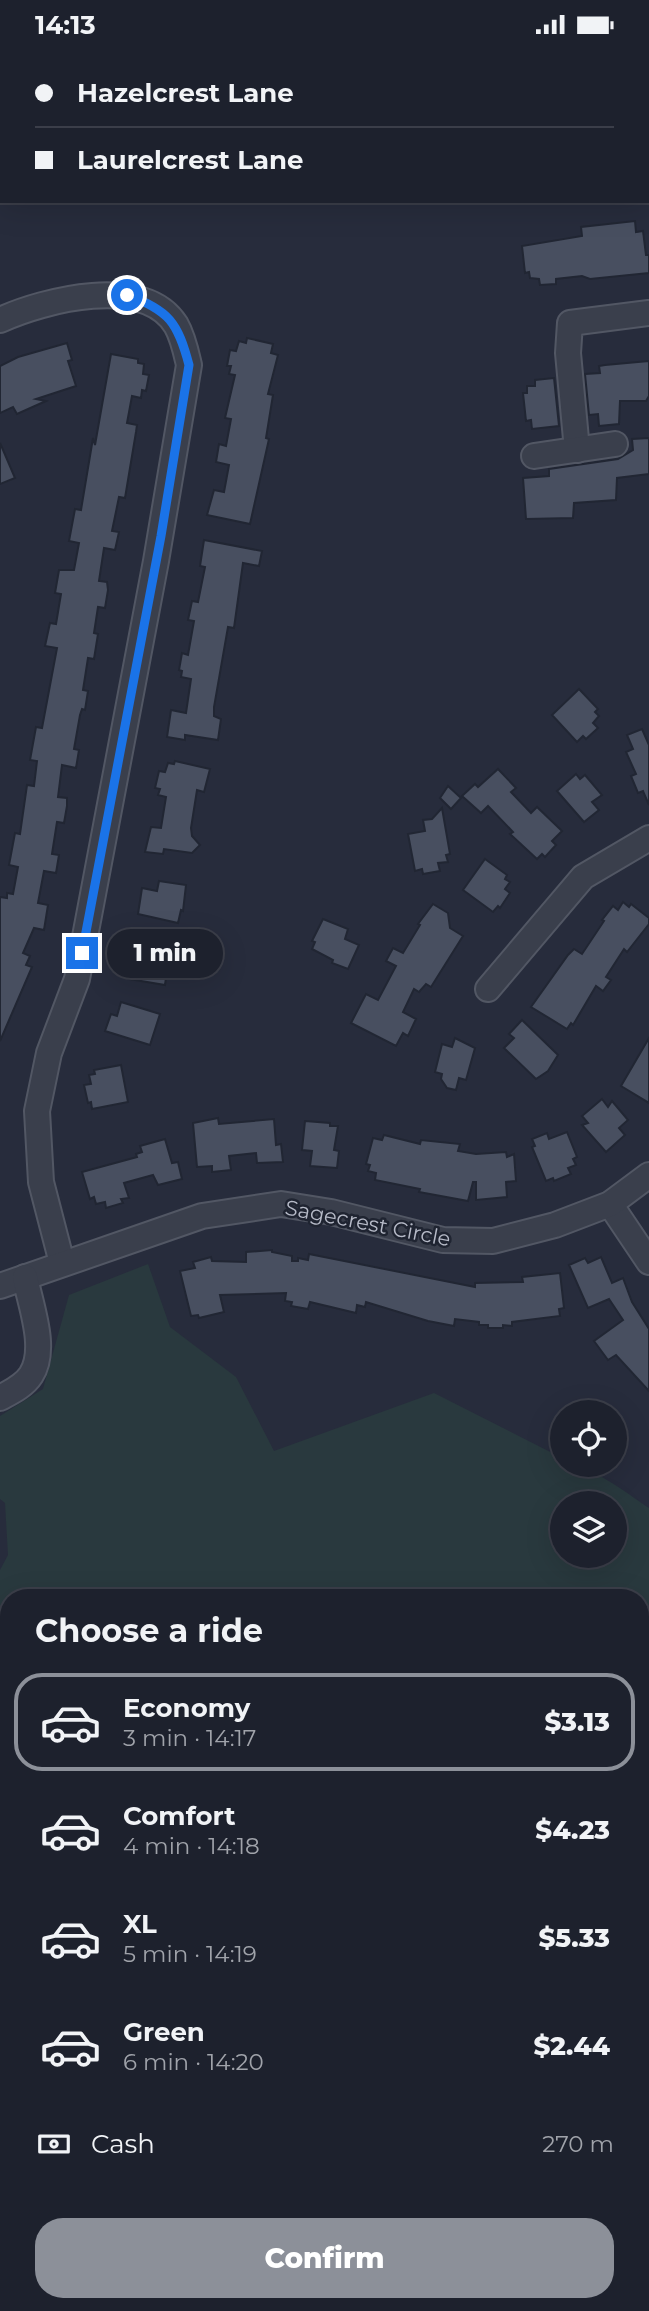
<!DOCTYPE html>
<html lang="en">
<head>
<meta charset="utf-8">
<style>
	:root { --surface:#1d212d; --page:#252935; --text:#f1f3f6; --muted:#a0a3aa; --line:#3b3e49; --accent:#8c9099 }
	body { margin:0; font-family:Montserrat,sans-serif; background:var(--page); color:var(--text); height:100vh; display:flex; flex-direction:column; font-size:26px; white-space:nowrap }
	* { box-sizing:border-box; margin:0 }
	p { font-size:23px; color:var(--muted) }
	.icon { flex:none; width:38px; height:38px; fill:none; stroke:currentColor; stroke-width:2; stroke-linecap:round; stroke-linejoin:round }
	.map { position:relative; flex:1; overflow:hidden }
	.drawer { position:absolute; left:0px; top:1540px; width:649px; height:723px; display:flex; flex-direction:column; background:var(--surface); border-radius:28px 28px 0 0; box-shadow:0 7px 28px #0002,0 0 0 2px var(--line) }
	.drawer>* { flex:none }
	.hud { position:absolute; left:0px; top:0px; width:649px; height:154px; box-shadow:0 7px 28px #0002,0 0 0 2px var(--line); display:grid; align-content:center; height:154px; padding:0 35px; background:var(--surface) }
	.tools { position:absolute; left:550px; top:1351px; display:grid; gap:14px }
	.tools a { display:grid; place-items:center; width:77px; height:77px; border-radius:50%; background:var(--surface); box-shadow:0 7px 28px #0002,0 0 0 2px var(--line); font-size:35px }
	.end { position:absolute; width:32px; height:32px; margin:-16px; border:9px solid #1a73e8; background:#fff; box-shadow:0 0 0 4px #fff }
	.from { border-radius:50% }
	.bubble { position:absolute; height:49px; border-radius:24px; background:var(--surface); box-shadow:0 7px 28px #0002,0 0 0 2px var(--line); font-size:23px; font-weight:800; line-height:49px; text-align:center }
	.hud b { display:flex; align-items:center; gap:24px; height:66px; font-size:26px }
	.hud b+b { border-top:2px solid var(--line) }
	.hud i { width:18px; height:18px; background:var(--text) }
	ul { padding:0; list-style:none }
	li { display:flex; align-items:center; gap:21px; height:98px; margin:0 14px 10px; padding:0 21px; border:4px solid transparent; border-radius:28px }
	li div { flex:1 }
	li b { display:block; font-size:26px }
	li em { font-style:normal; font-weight:800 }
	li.selected { border-color:var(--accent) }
	li>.icon { width:63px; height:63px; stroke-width:1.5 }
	h2 { padding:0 35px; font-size:32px; line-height:84px }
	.pay { display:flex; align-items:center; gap:18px; height:77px; padding:0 35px; font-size:26px }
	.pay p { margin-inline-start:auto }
	.button { display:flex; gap:14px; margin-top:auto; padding:14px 35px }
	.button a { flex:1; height:80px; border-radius:28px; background:var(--accent); color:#fff; font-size:28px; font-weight:800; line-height:80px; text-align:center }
	.status { display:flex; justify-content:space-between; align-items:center; height:49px; padding:0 35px; background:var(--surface); direction:ltr }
	.status svg { height:19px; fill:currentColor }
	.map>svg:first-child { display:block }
	.green { fill:#29393e; fill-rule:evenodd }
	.building { fill:#484f60; stroke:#212633; stroke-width:2 }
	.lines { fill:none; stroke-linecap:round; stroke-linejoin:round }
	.minor-casing { stroke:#525764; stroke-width:28 }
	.minor { stroke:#3a3f4c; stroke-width:24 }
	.route { stroke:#1a73e8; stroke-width:9 }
	.labels { text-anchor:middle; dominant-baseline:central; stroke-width:5; stroke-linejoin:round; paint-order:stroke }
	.street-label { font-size:21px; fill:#b6bac7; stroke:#1f2431 }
</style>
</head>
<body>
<div class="status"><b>14:13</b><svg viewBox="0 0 49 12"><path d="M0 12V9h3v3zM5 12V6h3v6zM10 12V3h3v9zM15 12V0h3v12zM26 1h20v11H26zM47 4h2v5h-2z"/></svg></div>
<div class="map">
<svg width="649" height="2262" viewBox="0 0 649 2262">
	<rect width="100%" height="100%" fill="#272c3c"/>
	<g class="green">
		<path d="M148 1215 170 1278 236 1328 274 1402 434 1344 562 1409V1416C593 1416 623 1442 649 1459V2262H0V2016L9 2029V2254H640V1549H9V1606L0 1599V1521L8 1506 5 1454 0 1450V1367L43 1340 69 1246ZM562 1454H614V1507H562Z"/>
		<path d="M0 1807 9 1820V1937L0 1952Z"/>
	</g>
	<g class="building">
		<path d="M635 172 636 183 643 182 646 206H649V224L590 230 582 227 556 230V235L540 236 539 230 530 229 529 223 525 224 522 197 582 187 581 178Z"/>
		<path d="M247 289 273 295 271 304 278 306 268 345 273 346 266 389 269 390 250 475 207 466 214 441 224 443 229 416 216 413 219 395 226 397 231 370 225 369 235 326 229 325 231 317H227L230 301 236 302 239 292 246 294Z"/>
		<path d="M67 294 72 311 68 312 76 337 36 350 46 352 17 365 13 358 0 364V317L18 308Z"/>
		<path d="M111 305 138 310V314L144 315 143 325 149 326 146 342 142 341 141 349 132 347 127 374 137 376 136 383 125 449 119 448 112 482 119 483 115 501 104 499 99 532 107 533 108 541 105 559 98 558 94 584 98 585 94 610 88 609 83 641 88 642 85 661 82 660 80 666 74 700 79 701 76 719 62 716 58 748 67 749V757L64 774 57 773 52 805 59 806 56 824 44 822 38 854 48 856 44 881 34 879 23 904 30 907 26 916 32 918 0 992V848L7 849V844L13 845 18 818 9 816 15 784 20 785 27 736 34 737 37 712 30 711 36 678 42 679 57 599 45 597 50 574 56 575 61 545 55 544 59 521H74L79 494 69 492 75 460 81 461 93 389 95 396Z"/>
		<path d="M649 312V347L646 352H620L619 375 599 377 598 365 589 366 585 325 600 324 599 317 605 316Z"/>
		<path d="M554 329 559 377 532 380 531 371 526 372 523 344H527V337H535V331Z"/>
		<path d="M649 389V425L617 429 616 451 574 454 573 469 526 470 523 429 549 427V420L618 410 633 401 632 390Z"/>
		<path d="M0 394 15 429 0 435Z"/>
		<path d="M204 491 262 502 259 517 243 514 234 579 228 578 214 658V667L221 670 218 691 185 686V691L167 688 171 661 186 664 191 630 181 628 182 622 179 621 182 604 188 606 194 572 188 571 192 552 198 553 205 518 200 517Z"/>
		<path d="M579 640 598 660 595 663 599 667 593 674 598 679 586 690 583 687 577 693 552 666Z"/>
		<path d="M642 680 649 696V756L643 742 638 744 631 727 636 725 626 703 633 700 627 686Z"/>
		<path d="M175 712 210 720 204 743 197 741 191 779 192 787 200 796 192 804 164 800 163 805 145 803 151 778 161 779 166 748 158 746 160 740 155 739 159 722 165 723 168 714 174 715Z"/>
		<path d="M498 720 516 739 511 743 531 764 537 758 562 782 552 792 556 796 545 808 542 805 537 810 510 785 513 783 488 757 481 764 462 747 475 735 478 738Z"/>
		<path d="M576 725 580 730 585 726 602 746 592 753 599 761 584 773 557 742Z"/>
		<path d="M448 737 461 749 451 760 440 749Z"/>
		<path d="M442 759 450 805 446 806 448 813 438 814 440 822 423 825 422 820 415 822 408 785 425 782 423 771 432 770Z"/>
		<path d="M485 810 507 826 505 830 510 833 505 840 510 844 500 859 498 857 493 863 463 841Z"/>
		<path d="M159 832 186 836 183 862 181 861 178 874 138 865 142 839 157 842Z"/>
		<path d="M623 853 629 858 631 855 649 869V875L627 903 624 900 606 928 611 931 603 942 596 937 573 976 571 974 567 980 531 958 568 906 574 900 582 905 604 872 602 871 613 857 618 861Z"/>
		<path d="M433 855 448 864 450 879 463 887 431 938 426 935 419 943 414 940 403 963 416 970 408 987 403 984 396 997 351 974 366 945 378 951 396 917 386 912 393 899 403 904 420 876 418 875Z"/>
		<path d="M323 870 348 880 345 890 359 896 348 920 332 914 333 911 312 900 315 893 312 892Z"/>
		<path d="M145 894 181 903 177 924 167 922 165 936 129 930 131 922 126 921 129 905 136 906 138 897 145 898Z"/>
		<path d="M121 953 160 965 150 996 105 982 111 965 117 967Z"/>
		<path d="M522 971 558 1006 548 1022 536 1030 504 999 514 989 509 985Z"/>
		<path d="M455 989 475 999 466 1031 459 1029 456 1041 447 1039 441 1030 442 1025 435 1023 442 995 452 998Z"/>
		<path d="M649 989V1054L621 1037Z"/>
		<path d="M121 1016 128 1053 92 1060 91 1053 88 1054 84 1036 91 1035 89 1026 95 1025 94 1021Z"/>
		<path d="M602 1050 608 1058 612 1052 628 1071 619 1079 625 1086 606 1103 582 1076 588 1074 582 1067Z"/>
		<path d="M218 1069 219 1075 274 1070 276 1096 281 1095 283 1113 257 1114 256 1104 229 1107 231 1121 212 1123V1117L197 1118 193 1074Z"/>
		<path d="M305 1072 330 1074V1077H338L334 1101 339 1102 337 1119 310 1117 312 1102 302 1101Z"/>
		<path d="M567 1083 577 1108 573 1110 576 1116 568 1119 571 1125 554 1132 553 1129 546 1132 532 1098 535 1097 532 1090 547 1084 549 1090Z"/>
		<path d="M384 1086 420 1095 421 1091 460 1095 458 1102 476 1105 506 1103 507 1108 514 1105 516 1132 506 1133 507 1148 476 1151V1133H473L468 1152 419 1143 420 1140 375 1131 376 1124 368 1122 370 1116 366 1115 373 1089 382 1091Z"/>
		<path d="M165 1090 172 1114 178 1113 182 1130 158 1136 153 1126 124 1134 129 1149 121 1150 123 1154 106 1159 105 1153 96 1155 94 1148 90 1150 82 1123 137 1108 136 1105 142 1103 140 1097Z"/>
		<path d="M272 1201V1203L292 1207V1212H298V1209L308 1211 309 1205 475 1238V1234L523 1233 522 1228 560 1224 564 1259 559 1260 560 1267 512 1273V1277L503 1276V1279H488V1276H479V1273L455 1270 454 1277 428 1272 366 1253 365 1258 357 1256 356 1264 310 1253 308 1260 291 1257 292 1253 285 1252 286 1244 220 1246 224 1263 199 1269 198 1266 191 1267 180 1222 195 1219 193 1213 211 1208 212 1212 246 1213V1203Z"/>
		<path d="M601 1208 612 1234 623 1229 632 1253 649 1280V1342L616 1306 608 1311 594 1292 623 1271 609 1250 588 1259 569 1216 585 1209 588 1214Z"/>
	</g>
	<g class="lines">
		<defs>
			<g id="minor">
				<path d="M272 0 273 2"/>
				<path d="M342 2 344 0"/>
				<path d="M0 271C44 251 144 225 176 276 183 288 186 303 189 316L156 512 77 930 49 1004 37 1062 41 1133 62 1214"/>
				<path d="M577 401 568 304 570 274 649 264"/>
				<path d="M534 407 615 395"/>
				<path d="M488 940 583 828 649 789"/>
				<path d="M610 1155 649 1213"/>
				<path d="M0 1237 202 1167 281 1155 331 1163 443 1191 493 1192 555 1176 610 1155 649 1126"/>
				<path d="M0 1349C11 1343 24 1337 31 1326 48 1300 30 1255 25 1228"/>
				<path d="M0 1618 9 1648"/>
				<path d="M9 1721C6 1739 0 1770 9 1784"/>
			</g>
		</defs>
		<use href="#minor" class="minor-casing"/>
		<use href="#minor" class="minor"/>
	</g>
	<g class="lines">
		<path class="route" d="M82 904 161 487 189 316C178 274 169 261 127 246"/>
	</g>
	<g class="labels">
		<g class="street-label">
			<text transform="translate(368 1174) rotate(11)">Sagecrest Circle</text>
		</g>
	</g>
</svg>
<div class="tools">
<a><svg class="icon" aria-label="locate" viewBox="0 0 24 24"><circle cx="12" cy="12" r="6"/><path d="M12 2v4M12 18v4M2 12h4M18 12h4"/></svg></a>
<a><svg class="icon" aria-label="layers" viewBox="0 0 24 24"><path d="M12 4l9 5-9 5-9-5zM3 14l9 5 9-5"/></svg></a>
</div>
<i class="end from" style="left:127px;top:246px"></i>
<i class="end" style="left:82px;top:904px"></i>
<div class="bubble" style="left:107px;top:880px;width:116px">1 min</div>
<div class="hud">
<b><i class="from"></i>Hazelcrest Lane</b>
<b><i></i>Laurelcrest Lane</b>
</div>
<section class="drawer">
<h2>Choose a ride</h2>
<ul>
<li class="selected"><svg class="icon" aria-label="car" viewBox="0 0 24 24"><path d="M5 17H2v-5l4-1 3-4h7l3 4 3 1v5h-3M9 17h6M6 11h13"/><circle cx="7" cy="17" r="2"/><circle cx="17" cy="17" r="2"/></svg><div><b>Economy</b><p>3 min · 14:17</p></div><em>$3.13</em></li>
<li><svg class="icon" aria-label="car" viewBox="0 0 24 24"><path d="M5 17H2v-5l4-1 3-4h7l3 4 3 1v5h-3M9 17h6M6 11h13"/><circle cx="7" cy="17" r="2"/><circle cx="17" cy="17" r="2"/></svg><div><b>Comfort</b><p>4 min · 14:18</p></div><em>$4.23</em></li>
<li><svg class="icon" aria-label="car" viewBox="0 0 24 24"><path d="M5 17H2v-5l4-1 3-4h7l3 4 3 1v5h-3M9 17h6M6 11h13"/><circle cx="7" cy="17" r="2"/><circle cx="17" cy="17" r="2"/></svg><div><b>XL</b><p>5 min · 14:19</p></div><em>$5.33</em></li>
<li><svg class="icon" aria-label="car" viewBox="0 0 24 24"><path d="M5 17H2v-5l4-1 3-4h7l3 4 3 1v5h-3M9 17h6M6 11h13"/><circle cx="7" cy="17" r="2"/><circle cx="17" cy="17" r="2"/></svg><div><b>Green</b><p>6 min · 14:20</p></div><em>$2.44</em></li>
</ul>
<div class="pay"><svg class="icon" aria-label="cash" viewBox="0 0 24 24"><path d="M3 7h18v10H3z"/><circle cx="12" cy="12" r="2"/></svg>Cash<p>270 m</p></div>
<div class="button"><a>Confirm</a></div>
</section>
</div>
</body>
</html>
